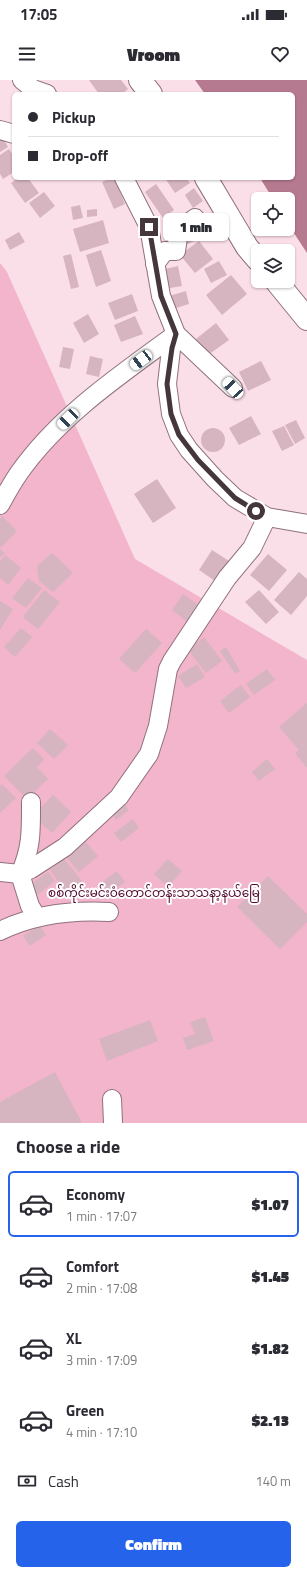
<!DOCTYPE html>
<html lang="en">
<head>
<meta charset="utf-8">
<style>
	:root { --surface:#fff; --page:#f7f7f7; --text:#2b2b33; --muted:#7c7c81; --line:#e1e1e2; --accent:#2563eb }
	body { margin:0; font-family:"Titillium Web","Noto Sans Myanmar",sans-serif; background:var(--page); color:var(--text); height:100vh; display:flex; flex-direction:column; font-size:15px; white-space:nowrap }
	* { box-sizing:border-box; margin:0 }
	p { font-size:13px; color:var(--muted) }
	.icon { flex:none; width:22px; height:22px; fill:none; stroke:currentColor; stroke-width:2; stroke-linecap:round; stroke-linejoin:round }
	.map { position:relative; height:1043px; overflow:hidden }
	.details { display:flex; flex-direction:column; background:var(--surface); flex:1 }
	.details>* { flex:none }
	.top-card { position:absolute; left:12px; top:12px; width:283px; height:88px; border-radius:6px; box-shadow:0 1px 3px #0004; display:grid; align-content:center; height:88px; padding:0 16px; background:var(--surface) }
	.buttons { position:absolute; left:251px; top:112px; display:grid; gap:8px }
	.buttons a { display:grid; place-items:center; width:44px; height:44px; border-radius:6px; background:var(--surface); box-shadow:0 1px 3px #0004; font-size:20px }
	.end { position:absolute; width:18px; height:18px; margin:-9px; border:5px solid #44363b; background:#fff; box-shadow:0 0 0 2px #fff }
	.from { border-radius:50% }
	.bubble { position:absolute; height:28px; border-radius:6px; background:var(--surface); box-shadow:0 1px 3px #0004; font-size:13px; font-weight:800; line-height:28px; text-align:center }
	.car { position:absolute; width:12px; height:24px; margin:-12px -6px; border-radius:5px; box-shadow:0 0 3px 1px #0007; background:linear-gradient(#fff 24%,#345 0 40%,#fff 0 76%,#345 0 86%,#fff 0) }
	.top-card b { display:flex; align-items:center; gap:14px; height:38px; font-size:15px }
	.top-card b+b { border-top:1px solid var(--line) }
	.top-card i { width:10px; height:10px; background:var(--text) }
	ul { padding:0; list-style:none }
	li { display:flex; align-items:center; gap:12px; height:66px; margin:0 8px 6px; padding:0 8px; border:2px solid transparent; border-radius:6px }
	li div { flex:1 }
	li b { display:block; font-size:15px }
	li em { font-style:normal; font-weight:800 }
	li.selected { border-color:var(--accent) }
	li>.icon { width:36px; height:36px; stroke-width:1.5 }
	h2 { padding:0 16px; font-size:18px; line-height:48px }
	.pay { display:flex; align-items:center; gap:10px; height:44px; padding:0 16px; font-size:15px }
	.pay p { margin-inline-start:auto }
	.primary-button { display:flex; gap:8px; margin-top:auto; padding:8px 16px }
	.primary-button a { flex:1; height:46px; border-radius:6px; background:var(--accent); color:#fff; font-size:16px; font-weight:800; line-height:46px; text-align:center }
	.status { display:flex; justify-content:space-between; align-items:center; height:28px; padding:0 20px; background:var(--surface); direction:ltr }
	.status svg { height:11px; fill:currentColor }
	header { display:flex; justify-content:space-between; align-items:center; height:52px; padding:0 16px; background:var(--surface); font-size:18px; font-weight:800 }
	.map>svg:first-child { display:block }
	.green { fill:#f2b5cb }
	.water { fill:#b67a90 }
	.building { fill:#d6b4c0 }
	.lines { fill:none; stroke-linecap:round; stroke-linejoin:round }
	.minor-casing { stroke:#90717c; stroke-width:20 }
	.tertiary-casing { stroke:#90717c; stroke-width:24 }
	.minor { stroke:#fff; stroke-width:18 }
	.tertiary { stroke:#fff; stroke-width:22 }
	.route { stroke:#44363b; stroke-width:5 }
	.labels { text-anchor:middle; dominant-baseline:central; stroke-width:4; stroke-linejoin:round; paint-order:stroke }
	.park-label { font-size:12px; fill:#52082e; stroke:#fff }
</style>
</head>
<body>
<div class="status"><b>17:05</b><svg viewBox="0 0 49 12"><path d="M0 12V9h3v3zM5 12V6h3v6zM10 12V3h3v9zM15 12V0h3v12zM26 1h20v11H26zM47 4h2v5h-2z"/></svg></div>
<header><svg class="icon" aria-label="menu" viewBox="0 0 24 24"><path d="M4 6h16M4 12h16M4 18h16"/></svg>Vroom<svg class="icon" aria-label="heart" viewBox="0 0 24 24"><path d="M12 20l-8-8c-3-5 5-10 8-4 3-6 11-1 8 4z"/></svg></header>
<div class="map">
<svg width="307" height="1043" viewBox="0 0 307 1043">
	<rect width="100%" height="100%" fill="#fbdfe8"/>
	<path class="green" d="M0 183 7 192 135 479 307 580V1043H0Z"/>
	<path class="water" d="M195 0H307V173L288 144V119H273L260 98H293V14H205Z"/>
	<g class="building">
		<path d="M89 0H121L128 9 122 14H99Z"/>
		<path d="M0 53 8 67 0 72Z"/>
		<path d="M9 69 14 77V92L3 99 0 94V75Z"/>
		<path d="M18 98H28L39 113 25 123 11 103Z"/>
		<path d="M111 98H114L125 124 114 129 102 102Z"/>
		<path d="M165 98H186L190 103 175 113Z"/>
		<path d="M156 104 174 130 163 138 145 112Z"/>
		<path d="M194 108 203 121 193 128 185 115Z"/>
		<path d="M44 112 55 126 40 138 29 123Z"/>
		<path d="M80 125 83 138 73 140 71 127Z"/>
		<path d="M97 129V136L87 137V130Z"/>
		<path d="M103 140 109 163 80 172 73 149Z"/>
		<path d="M193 150 197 160 185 165 181 156Z"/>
		<path d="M19 152 25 162 10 170 5 160Z"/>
		<path d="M199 161 213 179 195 193 180 175Z"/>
		<path d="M101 170 111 201 96 207 86 175Z"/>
		<path d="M71 174 79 207 71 209 63 176Z"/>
		<path d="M219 181 227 195 211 203 204 189Z"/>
		<path d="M178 186 182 206 164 209 161 190Z"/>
		<path d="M231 195 247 214 222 235 206 215Z"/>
		<path d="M186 211 189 224 173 229 169 216Z"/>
		<path d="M132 214 138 231 115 240 108 223Z"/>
		<path d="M88 234 99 254 84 263 73 243Z"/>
		<path d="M135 236 143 254 121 262 114 245Z"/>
		<path d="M216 243 229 260 208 275 196 259Z"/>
		<path d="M63 267 74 269 70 289 59 287Z"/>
		<path d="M90 276 103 279 99 297 86 294Z"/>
		<path d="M261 281 271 300 248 311 239 292Z"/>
		<path d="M251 336 261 354 239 365 229 348Z"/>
		<path d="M296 340 305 358 295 364 285 345Z"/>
		<path d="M284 346 294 365 282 371 272 351Z"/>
		<circle cx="213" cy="360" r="12"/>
		<path d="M157 399 176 428 153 443 134 414Z"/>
		<path d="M2 436 17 451 1 468 0 466V439Z"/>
		<path d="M0 469 5 473 0 478Z"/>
		<path d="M212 470 229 481 215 501 199 490Z"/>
		<path d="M52 473 73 493 53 512 39 501 37 486Z"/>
		<path d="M268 474 287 490 269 511 250 495Z"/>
		<path d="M5 475 21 488 8 505 0 498V482Z"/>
		<path d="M299 492 307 499V516L291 535 274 520Z"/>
		<path d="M28 498 42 508 26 528 12 518Z"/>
		<path d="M44 510 60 522 38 549 23 537Z"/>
		<path d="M259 510 279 532 266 544 245 522Z"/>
		<path d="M183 514 200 526 188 542 172 530Z"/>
		<path d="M0 521 13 529 0 550Z"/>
		<path d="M21 548 32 557 15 577 4 567Z"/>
		<path d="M146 549 162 563 135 593 119 579Z"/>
		<path d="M204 557 222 581 206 593 188 570Z"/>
		<path d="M226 567 240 591 235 594 220 571Z"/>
		<path d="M197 584 205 597 186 608 178 596Z"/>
		<path d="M267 589 275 600 254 615 246 604Z"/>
		<path d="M241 605 250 617 229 633 220 621Z"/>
		<path d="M307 623V688L295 673 299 670 279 647Z"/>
		<path d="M50 649 68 665 54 679 37 663Z"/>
		<path d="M33 668 44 679 37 687 48 699 27 719 4 696Z"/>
		<path d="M267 679 275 689 259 701 252 692Z"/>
		<path d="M2 704 16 718 0 733V706Z"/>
		<path d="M53 715 71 732 52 753 33 736Z"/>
		<path d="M124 723 129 730 116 740 111 732Z"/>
		<path d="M133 739 139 748 121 762 114 753Z"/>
		<path d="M84 760 98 776 79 792 66 777Z"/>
		<path d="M64 779 82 801 67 813 50 790Z"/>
		<path d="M168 779 182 791 168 807 154 794Z"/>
		<path d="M117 791 125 802 109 814 101 803Z"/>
		<path d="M48 792 55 801 37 815 30 805Z"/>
		<path d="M268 796 307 834V842L280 869 237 827Z"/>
		<path d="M39 845 46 855 30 866 23 856Z"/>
		<path d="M205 937 214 961 187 970 183 958 195 954 190 942Z"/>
		<path d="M150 940 158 961 107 981 99 959Z"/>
		<path d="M55 992 82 1043H0V1022Z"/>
	</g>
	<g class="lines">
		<defs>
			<g id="minor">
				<path d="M22 0 33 9 47 14"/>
				<path d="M0 50 14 54"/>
				<path d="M124 98 149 147 161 216 176 254 233 308"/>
				<path d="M155 184 165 171H176L179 151 195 138"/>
				<path d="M0 425C6 414 12 403 19 393 59 336 120 295 176 254L171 269 167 304 171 334 179 355 189 370 215 399 235 418 267 437 307 444"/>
				<path d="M31 722C31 750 32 767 20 794L30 826 37 837"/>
				<path d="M0 792 20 794 31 789 65 767 119 717 149 674 158 646 168 589 172 581 227 498 252 468 267 437"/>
				<path d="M0 851C35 834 71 830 109 832"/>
				<path d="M112 1019 113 1043"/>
			</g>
			<g id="tertiary">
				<path d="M140 0 151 14"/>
				<path d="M206 98 247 167 258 180"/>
				<path d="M276 201 307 239"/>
			</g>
		</defs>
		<use href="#minor" class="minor-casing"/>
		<use href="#tertiary" class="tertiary-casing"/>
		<use href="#minor" class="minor"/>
		<use href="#tertiary" class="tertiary"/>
	</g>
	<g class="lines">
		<path class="route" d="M149 147 161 216 176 254 172 268 167 304 171 334 179 355 198 380 235 418 256 431"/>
	</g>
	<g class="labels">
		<g class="park-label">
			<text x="154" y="812">စစ်ကိုင်းမင်းဝံတောင်တန်းသာသနာ့နယ်မြေ</text>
		</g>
	</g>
</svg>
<div class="buttons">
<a><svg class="icon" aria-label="locate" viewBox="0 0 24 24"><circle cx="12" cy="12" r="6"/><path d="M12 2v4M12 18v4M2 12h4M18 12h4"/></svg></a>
<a><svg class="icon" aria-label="layers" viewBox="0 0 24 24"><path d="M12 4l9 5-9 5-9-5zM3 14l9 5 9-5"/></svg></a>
</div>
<i class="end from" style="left:256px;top:431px"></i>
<i class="end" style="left:149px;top:147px"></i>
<div class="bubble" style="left:163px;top:133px;width:66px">1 min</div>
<i class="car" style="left:141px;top:280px;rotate:233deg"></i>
<i class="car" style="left:233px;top:308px;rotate:317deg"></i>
<i class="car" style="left:68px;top:339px;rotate:226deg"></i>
<div class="top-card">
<b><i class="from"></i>Pickup</b>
<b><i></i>Drop-off</b>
</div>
</div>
<section class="details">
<h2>Choose a ride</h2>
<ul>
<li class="selected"><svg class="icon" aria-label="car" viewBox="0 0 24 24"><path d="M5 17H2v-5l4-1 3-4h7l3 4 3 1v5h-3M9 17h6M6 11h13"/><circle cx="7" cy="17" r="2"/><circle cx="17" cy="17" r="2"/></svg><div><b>Economy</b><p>1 min · 17:07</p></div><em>$1.07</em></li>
<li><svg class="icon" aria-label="car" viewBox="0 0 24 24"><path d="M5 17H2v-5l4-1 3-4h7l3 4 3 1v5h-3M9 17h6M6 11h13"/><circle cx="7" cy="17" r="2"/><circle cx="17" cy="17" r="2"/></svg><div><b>Comfort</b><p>2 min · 17:08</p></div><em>$1.45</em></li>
<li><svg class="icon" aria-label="car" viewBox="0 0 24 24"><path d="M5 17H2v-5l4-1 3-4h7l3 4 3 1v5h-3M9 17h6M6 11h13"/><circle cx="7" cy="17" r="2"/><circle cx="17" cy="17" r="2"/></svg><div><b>XL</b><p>3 min · 17:09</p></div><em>$1.82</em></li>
<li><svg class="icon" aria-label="car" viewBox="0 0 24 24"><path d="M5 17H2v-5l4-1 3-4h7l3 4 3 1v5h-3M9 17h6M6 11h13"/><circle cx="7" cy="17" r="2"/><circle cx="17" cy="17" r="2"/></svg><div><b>Green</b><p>4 min · 17:10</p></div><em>$2.13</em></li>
</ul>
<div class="pay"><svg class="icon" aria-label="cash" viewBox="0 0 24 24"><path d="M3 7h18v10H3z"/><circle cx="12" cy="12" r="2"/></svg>Cash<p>140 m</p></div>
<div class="primary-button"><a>Confirm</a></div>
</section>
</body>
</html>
